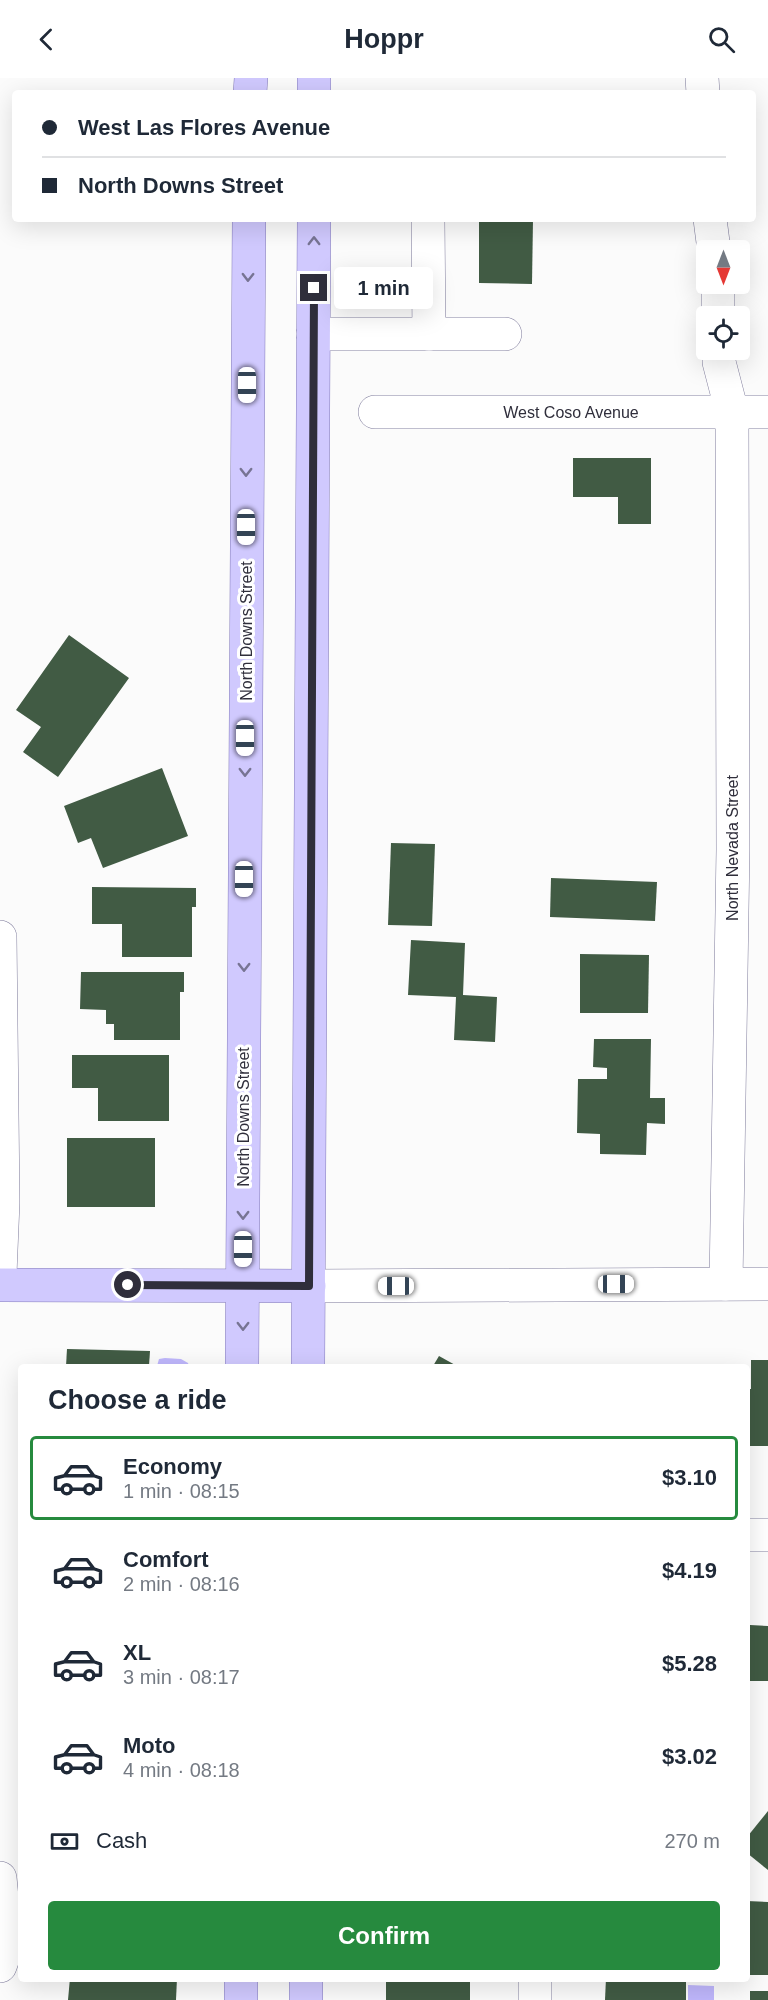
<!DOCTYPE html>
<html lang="en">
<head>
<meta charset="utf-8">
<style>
	:root { --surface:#fff; --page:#f2f2f3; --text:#1f2937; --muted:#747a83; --line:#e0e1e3; --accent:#268a3e }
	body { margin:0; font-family:Helvetica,sans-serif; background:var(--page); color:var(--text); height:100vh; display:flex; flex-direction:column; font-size:22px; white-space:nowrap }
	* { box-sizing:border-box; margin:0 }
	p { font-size:20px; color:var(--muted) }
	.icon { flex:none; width:33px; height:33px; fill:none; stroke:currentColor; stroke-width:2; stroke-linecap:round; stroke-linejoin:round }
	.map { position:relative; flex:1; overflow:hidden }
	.panel { position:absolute; left:18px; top:1286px; width:732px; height:618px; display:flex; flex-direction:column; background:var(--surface); border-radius:6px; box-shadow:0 6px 24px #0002 }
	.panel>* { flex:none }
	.guide { position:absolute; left:12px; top:12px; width:744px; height:132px; border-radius:6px; box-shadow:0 6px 24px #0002; display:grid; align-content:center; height:132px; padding:0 30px; background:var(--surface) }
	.needle { width:39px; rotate:180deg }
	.buttons { position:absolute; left:696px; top:162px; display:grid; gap:12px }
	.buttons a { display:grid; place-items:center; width:54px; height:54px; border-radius:6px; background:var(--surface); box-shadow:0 6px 24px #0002; font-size:30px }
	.end { position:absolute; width:27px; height:27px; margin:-14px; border:8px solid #2f2e3b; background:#fff; box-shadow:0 0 0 3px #fff }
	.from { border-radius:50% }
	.bubble { position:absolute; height:42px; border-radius:6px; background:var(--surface); box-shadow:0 6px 24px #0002; font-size:20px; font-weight:700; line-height:42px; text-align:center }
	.car { position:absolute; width:18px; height:36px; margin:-18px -9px; border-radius:8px; box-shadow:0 0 4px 2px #0007; background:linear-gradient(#fff 24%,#345 0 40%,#fff 0 76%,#345 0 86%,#fff 0) }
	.guide b { display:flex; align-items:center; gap:21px; height:57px; font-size:22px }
	.guide b+b { border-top:2px solid var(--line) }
	.guide i { width:15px; height:15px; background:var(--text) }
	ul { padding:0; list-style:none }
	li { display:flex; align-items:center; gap:18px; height:84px; margin:0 12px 9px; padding:0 18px; border:3px solid transparent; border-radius:6px }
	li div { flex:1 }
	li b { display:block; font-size:22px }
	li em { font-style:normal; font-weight:700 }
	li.active { border-color:var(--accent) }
	li>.icon { width:54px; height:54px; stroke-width:1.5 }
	h2 { padding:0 30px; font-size:27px; line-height:72px }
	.pay { display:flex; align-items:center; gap:15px; height:66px; padding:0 30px; font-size:22px }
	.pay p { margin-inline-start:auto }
	.action { display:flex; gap:12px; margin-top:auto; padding:12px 30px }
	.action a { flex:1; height:69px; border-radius:6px; background:var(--accent); color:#fff; font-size:24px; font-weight:700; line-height:69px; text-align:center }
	header { display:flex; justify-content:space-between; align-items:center; height:78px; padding:0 30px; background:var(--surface); font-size:27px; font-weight:700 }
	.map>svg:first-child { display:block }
	.water { fill:#bfb7fc }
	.building { fill:#415b44 }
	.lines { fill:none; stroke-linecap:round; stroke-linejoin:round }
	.minor-casing { stroke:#7f7c9c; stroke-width:34 }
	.major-casing { stroke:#837bb9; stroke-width:34 }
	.minor { stroke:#fff; stroke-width:33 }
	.major { stroke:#d0c9fe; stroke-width:33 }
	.oneway { stroke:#777493 }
	.route { stroke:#2f2e3b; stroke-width:8 }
	.labels { text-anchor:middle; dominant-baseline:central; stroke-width:6; stroke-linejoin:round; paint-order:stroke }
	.street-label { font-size:16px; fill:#2f2e3b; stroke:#fff }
</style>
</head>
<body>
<header><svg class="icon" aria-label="back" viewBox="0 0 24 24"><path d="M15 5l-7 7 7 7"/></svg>Hoppr<svg class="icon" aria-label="search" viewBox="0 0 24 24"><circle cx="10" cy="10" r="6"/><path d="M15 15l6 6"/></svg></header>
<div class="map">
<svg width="768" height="1922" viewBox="0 0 768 1922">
	<rect width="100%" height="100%" fill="#fbfbfb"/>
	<g class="water">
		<path d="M165 1280 181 1281 188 1285 189 1288H157L159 1281Z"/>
		<path d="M688 1907 714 1908V1922H688Z"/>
	</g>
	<g class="building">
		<path d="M479 141H533L532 206 479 205Z"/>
		<path d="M573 380H651V446H618V419H573Z"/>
		<path d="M69 557 129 600 58 699 23 674 41 649 16 632Z"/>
		<path d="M162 690 188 758 103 790 91 760 78 765 64 728Z"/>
		<path d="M391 765 435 766 432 848 388 847Z"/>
		<path d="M551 800 657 804 655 843 550 839Z"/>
		<path d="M92 809 196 810V829H192V879H122V846H92Z"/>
		<path d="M411 862 465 865 463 917 497 919 495 964 454 962 456 919 408 917Z"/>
		<path d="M580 876 649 877 648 935H580Z"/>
		<path d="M81 894H184V914H180V962H114V946H106V932L80 931Z"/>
		<path d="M594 961H651L650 1020H665V1046L647 1045 646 1077 600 1076V1056L577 1055 578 1001H607V990L593 989Z"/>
		<path d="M72 977H169V1043H98V1010H72Z"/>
		<rect x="67" y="1060" width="88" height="69"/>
		<path d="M67 1271 150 1273 149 1288H66Z"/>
		<path d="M439 1278 457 1288H433Z"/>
		<path d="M751 1282H768V1368H747V1311H751Z"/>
		<path d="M747 1525H750V1547L768 1548V1603H747Z"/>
		<path d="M768 1733V1792L747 1775V1759Z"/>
		<path d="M747 1823 768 1824V1897H747Z"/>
		<path d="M70 1900H177L176 1922H68Z"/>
		<rect x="386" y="1900" width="84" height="22"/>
		<path d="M606 1900 686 1902V1922H605Z"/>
		<rect x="750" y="1913" width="18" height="9"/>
	</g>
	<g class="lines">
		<defs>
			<g id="minor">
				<path d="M702 0 703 15"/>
				<path d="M710 141 714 172"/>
				<path d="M718 206V238"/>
				<path d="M313 256H429L428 141"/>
				<path d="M429 256H505"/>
				<path d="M719 272V284L732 334 733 771 726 1206"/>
				<path d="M375 334H768"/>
				<path d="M0 859 3 1124 0 1196"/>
				<path d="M309 1208 768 1206"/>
				<path d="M747 1457H768"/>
				<path d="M0 1800 7 1869 0 1888"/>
				<path d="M535 1922V1900"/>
			</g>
			<g id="major">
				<path d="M250 15 251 0"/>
				<path d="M314 15V0"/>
				<path d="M0 1207 309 1208"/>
				<path d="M242 1288 249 141"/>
				<path d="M308 1288 314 141"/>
				<path d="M241 1900V1922"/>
				<path d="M306 1900V1922"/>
			</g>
		</defs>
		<use href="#minor" class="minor-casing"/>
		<use href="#major" class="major-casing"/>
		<use href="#minor" class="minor"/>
		<use href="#major" class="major"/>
	</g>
	<defs><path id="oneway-chevron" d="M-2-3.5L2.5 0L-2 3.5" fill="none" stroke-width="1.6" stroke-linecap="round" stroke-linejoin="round" transform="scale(1.5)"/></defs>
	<g class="oneway">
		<use href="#oneway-chevron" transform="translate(314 163) rotate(-90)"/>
		<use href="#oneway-chevron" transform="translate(248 199) rotate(91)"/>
		<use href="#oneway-chevron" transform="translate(246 394) rotate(90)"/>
		<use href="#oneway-chevron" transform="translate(245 694) rotate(90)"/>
		<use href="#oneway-chevron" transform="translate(244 889) rotate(90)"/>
		<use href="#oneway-chevron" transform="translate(243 1137) rotate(90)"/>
		<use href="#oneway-chevron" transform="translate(243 1248) rotate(90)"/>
	</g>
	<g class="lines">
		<path class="route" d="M128 1207 309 1208 314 210"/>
	</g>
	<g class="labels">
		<g class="street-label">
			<text x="571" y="334">West Coso Avenue</text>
			<text transform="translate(246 553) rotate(-90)">North Downs Street</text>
			<text transform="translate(732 770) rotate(-90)">North Nevada Street</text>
			<text transform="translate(243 1039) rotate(-90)">North Downs Street</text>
		</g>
	</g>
</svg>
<div class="buttons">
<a><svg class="needle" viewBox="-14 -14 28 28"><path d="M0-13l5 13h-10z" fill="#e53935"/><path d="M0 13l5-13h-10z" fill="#747a83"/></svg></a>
<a><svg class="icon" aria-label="locate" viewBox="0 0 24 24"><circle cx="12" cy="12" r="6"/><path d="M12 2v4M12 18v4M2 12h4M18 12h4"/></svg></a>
</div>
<i class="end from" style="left:128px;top:1207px"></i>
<i class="end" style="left:314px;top:210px"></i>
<div class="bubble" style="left:334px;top:189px;width:99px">1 min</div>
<i class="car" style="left:247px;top:307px;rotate:180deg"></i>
<i class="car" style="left:246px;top:449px;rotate:180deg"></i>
<i class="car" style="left:245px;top:660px;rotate:180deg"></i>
<i class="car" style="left:244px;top:801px;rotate:180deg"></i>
<i class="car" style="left:243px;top:1171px;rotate:180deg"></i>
<i class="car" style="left:616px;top:1206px;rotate:90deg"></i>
<i class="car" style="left:396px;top:1208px;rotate:270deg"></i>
<div class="guide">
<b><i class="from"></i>West Las Flores Avenue</b>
<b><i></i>North Downs Street</b>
</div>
<section class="panel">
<h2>Choose a ride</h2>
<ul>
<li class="active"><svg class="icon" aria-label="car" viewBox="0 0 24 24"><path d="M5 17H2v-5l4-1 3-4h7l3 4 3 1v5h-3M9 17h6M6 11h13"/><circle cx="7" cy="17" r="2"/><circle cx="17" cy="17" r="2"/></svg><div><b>Economy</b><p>1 min · 08:15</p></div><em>$3.10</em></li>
<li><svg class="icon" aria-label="car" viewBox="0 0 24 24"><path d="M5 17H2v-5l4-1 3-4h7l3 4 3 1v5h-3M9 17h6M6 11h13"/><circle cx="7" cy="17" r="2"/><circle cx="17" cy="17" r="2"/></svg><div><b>Comfort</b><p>2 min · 08:16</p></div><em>$4.19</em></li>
<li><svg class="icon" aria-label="car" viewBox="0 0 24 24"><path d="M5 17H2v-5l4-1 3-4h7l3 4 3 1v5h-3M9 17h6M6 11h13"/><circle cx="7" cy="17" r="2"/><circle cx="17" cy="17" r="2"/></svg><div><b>XL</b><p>3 min · 08:17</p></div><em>$5.28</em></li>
<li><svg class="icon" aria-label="car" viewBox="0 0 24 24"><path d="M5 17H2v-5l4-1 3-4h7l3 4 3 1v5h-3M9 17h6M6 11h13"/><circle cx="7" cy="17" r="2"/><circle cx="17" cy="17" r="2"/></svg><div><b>Moto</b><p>4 min · 08:18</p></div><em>$3.02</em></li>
</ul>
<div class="pay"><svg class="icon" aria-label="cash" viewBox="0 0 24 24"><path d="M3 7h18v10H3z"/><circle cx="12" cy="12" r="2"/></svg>Cash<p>270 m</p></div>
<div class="action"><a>Confirm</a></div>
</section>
</div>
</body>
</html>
